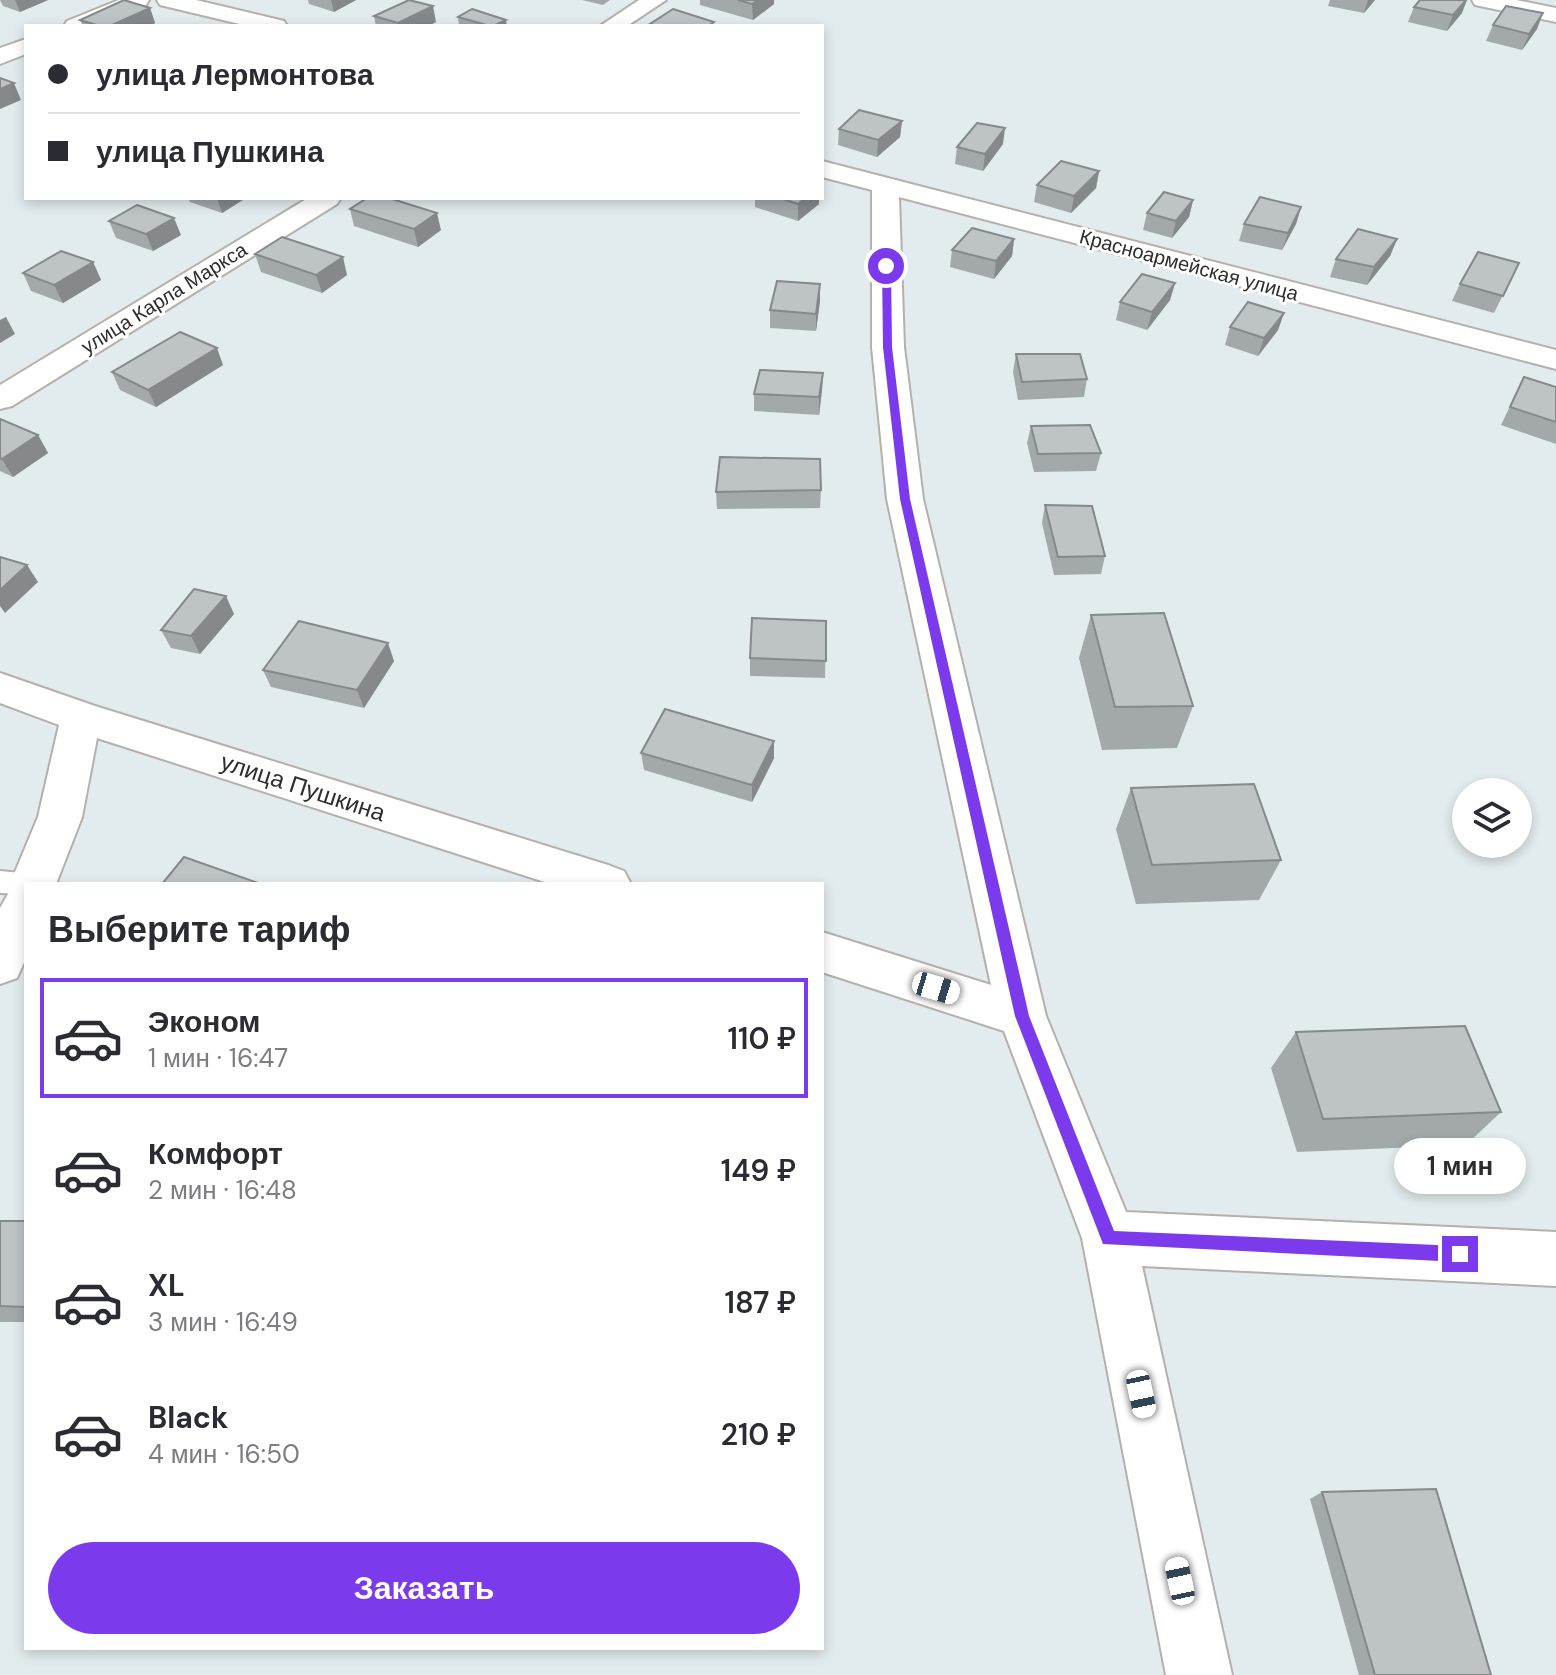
<!DOCTYPE html>
<html lang="ru">
<head>
<meta charset="utf-8">
<style>
	:root { --surface:#fff; --page:#f7f7f7; --text:#2b2b33; --muted:#7c7c81; --line:#e1e1e2; --accent:#7c3aed }
	body { margin:0; font-family:"DM Sans",sans-serif; background:var(--page); color:var(--text); height:100vh; display:flex; flex-direction:column; font-size:30px; white-space:nowrap }
	* { box-sizing:border-box; margin:0 }
	p { font-size:26px; color:var(--muted) }
	.icon { flex:none; width:44px; height:44px; fill:none; stroke:currentColor; stroke-width:2; stroke-linecap:round; stroke-linejoin:round }
	.map { position:relative; flex:1; overflow:hidden }
	.sheet { position:absolute; left:24px; top:882px; width:800px; height:768px; display:flex; flex-direction:column; background:var(--surface); border-radius:0px; box-shadow:0 4px 12px #0003 }
	.sheet>* { flex:none }
	.guide { position:absolute; left:24px; top:24px; width:800px; height:176px; border-radius:0px; box-shadow:0 4px 12px #0003; display:grid; align-content:center; height:176px; padding:0 24px; background:var(--surface) }
	.tools { position:absolute; left:1452px; top:778px; display:grid; gap:16px }
	.tools a { display:grid; place-items:center; width:80px; height:80px; border-radius:50%; background:var(--surface); box-shadow:0 4px 12px #0003; font-size:40px }
	.end { position:absolute; width:36px; height:36px; margin:-18px; border:10px solid #7c3aed; background:#fff; box-shadow:0 0 0 4px #fff }
	.from { border-radius:50% }
	.bubble { position:absolute; height:56px; border-radius:28px; background:var(--surface); box-shadow:0 4px 12px #0003; font-size:26px; font-weight:600; line-height:56px; text-align:center }
	.car { position:absolute; width:24px; height:48px; margin:-24px -12px; border-radius:10px; box-shadow:0 0 6px 2px #0007; background:linear-gradient(#fff 24%,#345 0 40%,#fff 0 76%,#345 0 86%,#fff 0) }
	.guide b { display:flex; align-items:center; gap:28px; height:76px; font-size:30px }
	.guide b+b { border-top:2px solid var(--line) }
	.guide i { width:20px; height:20px; background:var(--text) }
	ul { padding:0; list-style:none }
	li { display:flex; align-items:center; gap:24px; height:120px; margin:0 16px 12px; padding:0 8px; border:4px solid transparent; border-radius:0px }
	li div { flex:1 }
	li b { display:block; font-size:30px }
	li em { font-style:normal; font-weight:600 }
	li.on { border-color:var(--accent) }
	li>.icon { width:72px; height:72px; stroke-width:1.5 }
	h2 { padding:0 24px; font-size:36px; line-height:96px }
	.action { display:flex; gap:16px; margin-top:auto; padding:16px 24px }
	.action a { flex:1; height:92px; border-radius:48px; background:var(--accent); color:#fff; font-size:32px; font-weight:600; line-height:92px; text-align:center }
	.map>svg:first-child { display:block }
	.lines { fill:none; stroke-linecap:round; stroke-linejoin:round }
	.lane-casing { stroke:#b5b0ac; stroke-width:4 }
	.street-casing { stroke:#b5b0ac; stroke-width:4 }
	.lane { fill:#fff; fill-rule:evenodd }
	.street { fill:#fff; fill-rule:evenodd }
	.wall { fill:#a3a9aa }
	.shaded-wall { fill:#85898b }
	.building { fill:#bec4c6; stroke:#85898b; stroke-width:2 }
	.route { fill:#7c3aed }
	.labels { text-anchor:middle; dominant-baseline:central; stroke-width:6; stroke-linejoin:round; paint-order:stroke }
	.far-street-label { font-size:20px; fill:#2e2e2e; stroke:#fff }
	.street-label { font-size:24px; fill:#2e2e2e; stroke:#fff }
</style>
</head>
<body>
<div class="map">
<svg width="1556" height="1675" viewBox="0 0 1556 1675">
	<rect width="100%" height="100%" fill="#e2ebed"/>
	<g class="lines">
		<defs>
			<path id="lane" d="M0 871 43 875 47 883 26 884V894L0 893Z"/>
			<g id="street">
				<path d="M119 0H149L146 5 95 26H64L67 21Z"/>
				<path d="M157 0H196L284 21 287 26H248L160 5Z"/>
				<path d="M639 0H666L627 26H600Z"/>
				<path d="M1472 0H1516L1556 8V22L1475 5Z"/>
				<path d="M26 39V54L0 64V48Z"/>
				<path d="M822 161 1556 350V369L899 197 904 347 923 499 1046 1016 1126 1212 1556 1232V1286L1142 1266 1232 1675H1166L1082 1238 1004 1031 822 972V932L991 985 887 499 872 347V190L822 177Z"/>
				<path d="M308 198H341L337 204 12 406 0 409V385Z"/>
				<path d="M0 673 95 706 608 865 624 871 631 884H551L97 738 82 817 56 884H26V958L17 978 0 984V908L12 887 10 884 38 817 59 725 0 703Z"/>
			</g>
		</defs>
		<use href="#lane" class="lane-casing"/>
		<use href="#street" class="street-casing"/>
		<use href="#lane" class="lane"/>
		<use href="#street" class="street"/>
	</g>
	<g class="wall">
		<path d="M0 0H48L20 12 3 6Z"/>
		<path d="M308 0H356L334 12 309 4Z"/>
		<path d="M582 0H610L603 5Z"/>
		<path d="M700 0H774V4L753 20 700 5Z"/>
		<path d="M1330 0H1375L1364 13 1328 6Z"/>
		<path d="M1414 7 1462 13 1447 31 1408 22Z"/>
		<path d="M150 8 155 23 150 26H83L80 20Z"/>
		<path d="M374 16 436 22 428 26H376Z"/>
		<path d="M458 17 507 26H459Z"/>
		<path d="M1493 25 1537 29 1522 50 1486 41Z"/>
		<path d="M902 121 900 137 877 157 838 145 839 129Z"/>
		<path d="M1003 144 983 171 955 164 957 147Z"/>
		<path d="M1099 171 1096 188 1071 213 1034 202 1037 185Z"/>
		<path d="M188 198H246L222 213 190 202Z"/>
		<path d="M755 198H819V204L798 221 755 207Z"/>
		<path d="M1193 200 1189 217 1172 238 1143 230 1147 213Z"/>
		<path d="M1301 207 1296 224 1282 250 1239 241 1244 224Z"/>
		<path d="M350 209 441 230 418 247 354 226Z"/>
		<path d="M109 221 181 235 153 251 116 238Z"/>
		<path d="M1014 239 1012 256 994 279 950 267 952 250Z"/>
		<path d="M1397 239 1390 256 1367 285 1330 277 1336 259Z"/>
		<path d="M255 254 347 275 322 293 261 272Z"/>
		<path d="M93 262 101 280 63 303 31 291 23 273Z"/>
		<path d="M1519 263 1494 313 1452 301 1460 284Z"/>
		<path d="M1175 283 1170 300 1147 330 1116 320 1120 302Z"/>
		<path d="M820 301 816 331 770 328V310Z"/>
		<path d="M1284 313 1278 330 1258 356 1225 345 1230 327Z"/>
		<path d="M1016 354 1087 379 1084 397 1018 400 1013 372Z"/>
		<path d="M223 365 156 407 120 390 112 372Z"/>
		<path d="M823 373 822 390 819 415 754 411V394Z"/>
		<path d="M1524 377 1556 387V444L1501 425Z"/>
		<path d="M0 419 38 435 48 453 13 477 0 471Z"/>
		<path d="M1031 426 1101 453 1096 471 1034 472 1027 443Z"/>
		<path d="M821 490 820 508 717 509 716 492Z"/>
		<path d="M1045 505 1105 556 1101 574 1054 575 1042 523Z"/>
		<path d="M234 614 200 654 171 648 161 630Z"/>
		<path d="M1091 615 1193 706 1177 748 1102 750 1079 658Z"/>
		<path d="M826 621 825 678 750 676V658Z"/>
		<path d="M394 661 364 708 271 687 263 670Z"/>
		<path d="M774 741V758L752 802 644 770 641 753Z"/>
		<path d="M1131 788 1281 860 1259 900 1136 904 1116 829Z"/>
		<path d="M1296 1032 1501 1112 1466 1145 1297 1152 1271 1068Z"/>
		<rect x="0" y="1221" width="26" height="101"/>
		<path d="M1322 1492 1491 1675H1359L1310 1499Z"/>
	</g>
	<g class="shaded-wall">
		<path d="M15 0H48L20 12Z"/>
		<path d="M331 0H356L334 12Z"/>
		<path d="M758 0H774V4L753 20 752 4Z"/>
		<path d="M1368 0H1375L1364 13Z"/>
		<path d="M1466 0H1467L1462 13 1447 31 1453 15Z"/>
		<path d="M433 6 436 22 428 26H398V23Z"/>
		<path d="M150 8 155 23 150 26H110Z"/>
		<path d="M1543 13 1537 29 1522 50 1529 34Z"/>
		<path d="M506 20 507 26H493Z"/>
		<path d="M14 83 21 100 0 109V89Z"/>
		<path d="M824 101V117L822 119V103Z"/>
		<path d="M902 121 900 137 877 157 878 140Z"/>
		<path d="M1005 128 1003 144 983 171 985 154Z"/>
		<path d="M1099 171 1096 188 1071 213 1074 196Z"/>
		<path d="M217 198H246L222 213Z"/>
		<path d="M805 198H819V204L798 221V204Z"/>
		<path d="M1193 200 1189 217 1172 238 1176 221Z"/>
		<path d="M1301 207 1296 224 1282 250 1288 233Z"/>
		<path d="M437 213 441 230 418 247 414 229Z"/>
		<path d="M174 218 181 235 153 251 146 234Z"/>
		<path d="M1014 239 1012 256 994 279 996 261Z"/>
		<path d="M1397 239 1390 256 1367 285 1374 267Z"/>
		<path d="M343 257 347 275 322 293 316 275Z"/>
		<path d="M93 262 101 280 63 303 54 285Z"/>
		<path d="M1175 283 1170 300 1147 330 1152 312Z"/>
		<path d="M820 284V301L816 331V314Z"/>
		<path d="M1284 313 1278 330 1258 356 1264 338Z"/>
		<path d="M6 317 15 334 0 343V320Z"/>
		<path d="M217 348 223 365 156 407 148 390Z"/>
		<path d="M823 373 822 390 819 415V397Z"/>
		<path d="M38 435 48 453 13 477 2 459Z"/>
		<path d="M27 565 38 582 5 613 0 606V590Z"/>
		<path d="M226 596 234 614 200 654 191 636Z"/>
		<path d="M388 643 394 661 364 708 357 690Z"/>
		<path d="M774 741V758L752 802V785Z"/>
	</g>
	<g class="building">
		<path d="M124 0 150 8 110 26H100L80 20Z"/>
		<path d="M409 0 433 6 398 23 374 16Z"/>
		<path d="M738 0H758L752 4Z"/>
		<path d="M1420 0H1466L1453 15 1414 7Z"/>
		<path d="M1506 6 1543 13 1529 34 1493 25Z"/>
		<path d="M472 9 506 20 493 26H490L458 17Z"/>
		<path d="M673 9 714 22 708 26H656L650 24Z"/>
		<path d="M0 78 14 83 0 89Z"/>
		<path d="M859 110 902 121 878 140 839 129Z"/>
		<path d="M977 123 1005 128 985 154 957 147Z"/>
		<path d="M1061 161 1099 171 1074 196 1037 185Z"/>
		<path d="M1164 192 1193 200 1176 221 1147 213Z"/>
		<path d="M1260 197 1301 207 1288 233 1244 224Z"/>
		<path d="M367 198H389L437 213 414 229 350 209Z"/>
		<path d="M780 198H805L798 204Z"/>
		<path d="M137 205 174 218 146 234 109 221Z"/>
		<path d="M972 228 1014 239 996 261 952 250Z"/>
		<path d="M1358 229 1397 239 1374 267 1336 259Z"/>
		<path d="M282 237 343 257 316 275 255 254Z"/>
		<path d="M61 251 93 262 54 285 23 273Z"/>
		<path d="M1478 252 1519 263 1503 296 1460 284Z"/>
		<path d="M1142 274 1175 283 1152 312 1120 302Z"/>
		<path d="M777 281 820 284 816 314 770 310Z"/>
		<path d="M1248 302 1284 313 1264 338 1230 327Z"/>
		<path d="M180 332 217 348 148 390 112 372Z"/>
		<path d="M1016 354H1080L1087 379 1022 382Z"/>
		<path d="M760 370 823 373 819 397 754 394Z"/>
		<path d="M1524 377 1556 387V422L1510 407Z"/>
		<path d="M0 419 38 435 2 459 0 458Z"/>
		<path d="M1090 425 1101 453 1038 454 1031 426Z"/>
		<path d="M720 457 820 459 821 490 716 492Z"/>
		<path d="M1045 505 1092 506 1105 556 1058 557Z"/>
		<path d="M0 557 27 565 0 590Z"/>
		<path d="M194 589 226 596 191 636 161 630Z"/>
		<path d="M1164 613 1193 706 1115 707 1091 615Z"/>
		<path d="M752 618 826 621V661L750 658Z"/>
		<path d="M299 621 388 643 357 690 263 670Z"/>
		<path d="M665 709 774 741 752 785 641 753Z"/>
		<path d="M1254 784 1281 860 1152 865 1131 788Z"/>
		<path d="M184 857 261 884H162Z"/>
		<path d="M1465 1026 1501 1112 1323 1119 1296 1032Z"/>
		<path d="M0 1221H26V1307L0 1306Z"/>
		<path d="M1436 1489 1491 1675H1375L1322 1492Z"/>
	</g>
	<path class="route" d="M886 264 891 266 892 347 910 499 1022 985 1029 1016 1114 1231 1460 1246 1468 1254 1466 1260 1460 1262 1103 1244 1015 1016 1008 985 900 499 883 347 882 266Z"/>
	<g class="labels">
		<g class="far-street-label">
			<text transform="translate(1189 265) rotate(15)">Красноармейская улица</text>
			<text transform="translate(164 298) rotate(-32)">улица Карла Маркса</text>
		</g>
		<g class="street-label">
			<text transform="translate(303 787) rotate(18)">улица Пушкина</text>
		</g>
	</g>
</svg>
<div class="tools">
<a><svg class="icon" aria-label="layers" viewBox="0 0 24 24"><path d="M12 4l9 5-9 5-9-5zM3 14l9 5 9-5"/></svg></a>
</div>
<i class="end from" style="left:886px;top:266px"></i>
<i class="end" style="left:1460px;top:1254px"></i>
<div class="bubble" style="left:1394px;top:1138px;width:132px">1 мин</div>
<i class="car" style="left:936px;top:988px;rotate:107deg"></i>
<i class="car" style="left:1141px;top:1394px;rotate:168deg"></i>
<i class="car" style="left:1180px;top:1581px;rotate:348deg"></i>
<div class="guide">
<b><i class="from"></i>улица Лермонтова</b>
<b><i></i>улица Пушкина</b>
</div>
<section class="sheet">
<h2>Выберите тариф</h2>
<ul>
<li class="on"><svg class="icon" aria-label="car" viewBox="0 0 24 24"><path d="M5 17H2v-5l4-1 3-4h7l3 4 3 1v5h-3M9 17h6M6 11h13"/><circle cx="7" cy="17" r="2"/><circle cx="17" cy="17" r="2"/></svg><div><b>Эконом</b><p>1 мин · 16:47</p></div><em>110 ₽</em></li>
<li><svg class="icon" aria-label="car" viewBox="0 0 24 24"><path d="M5 17H2v-5l4-1 3-4h7l3 4 3 1v5h-3M9 17h6M6 11h13"/><circle cx="7" cy="17" r="2"/><circle cx="17" cy="17" r="2"/></svg><div><b>Комфорт</b><p>2 мин · 16:48</p></div><em>149 ₽</em></li>
<li><svg class="icon" aria-label="car" viewBox="0 0 24 24"><path d="M5 17H2v-5l4-1 3-4h7l3 4 3 1v5h-3M9 17h6M6 11h13"/><circle cx="7" cy="17" r="2"/><circle cx="17" cy="17" r="2"/></svg><div><b>XL</b><p>3 мин · 16:49</p></div><em>187 ₽</em></li>
<li><svg class="icon" aria-label="car" viewBox="0 0 24 24"><path d="M5 17H2v-5l4-1 3-4h7l3 4 3 1v5h-3M9 17h6M6 11h13"/><circle cx="7" cy="17" r="2"/><circle cx="17" cy="17" r="2"/></svg><div><b>Black</b><p>4 мин · 16:50</p></div><em>210 ₽</em></li>
</ul>
<div class="action"><a>Заказать</a></div>
</section>
</div>
</body>
</html>
